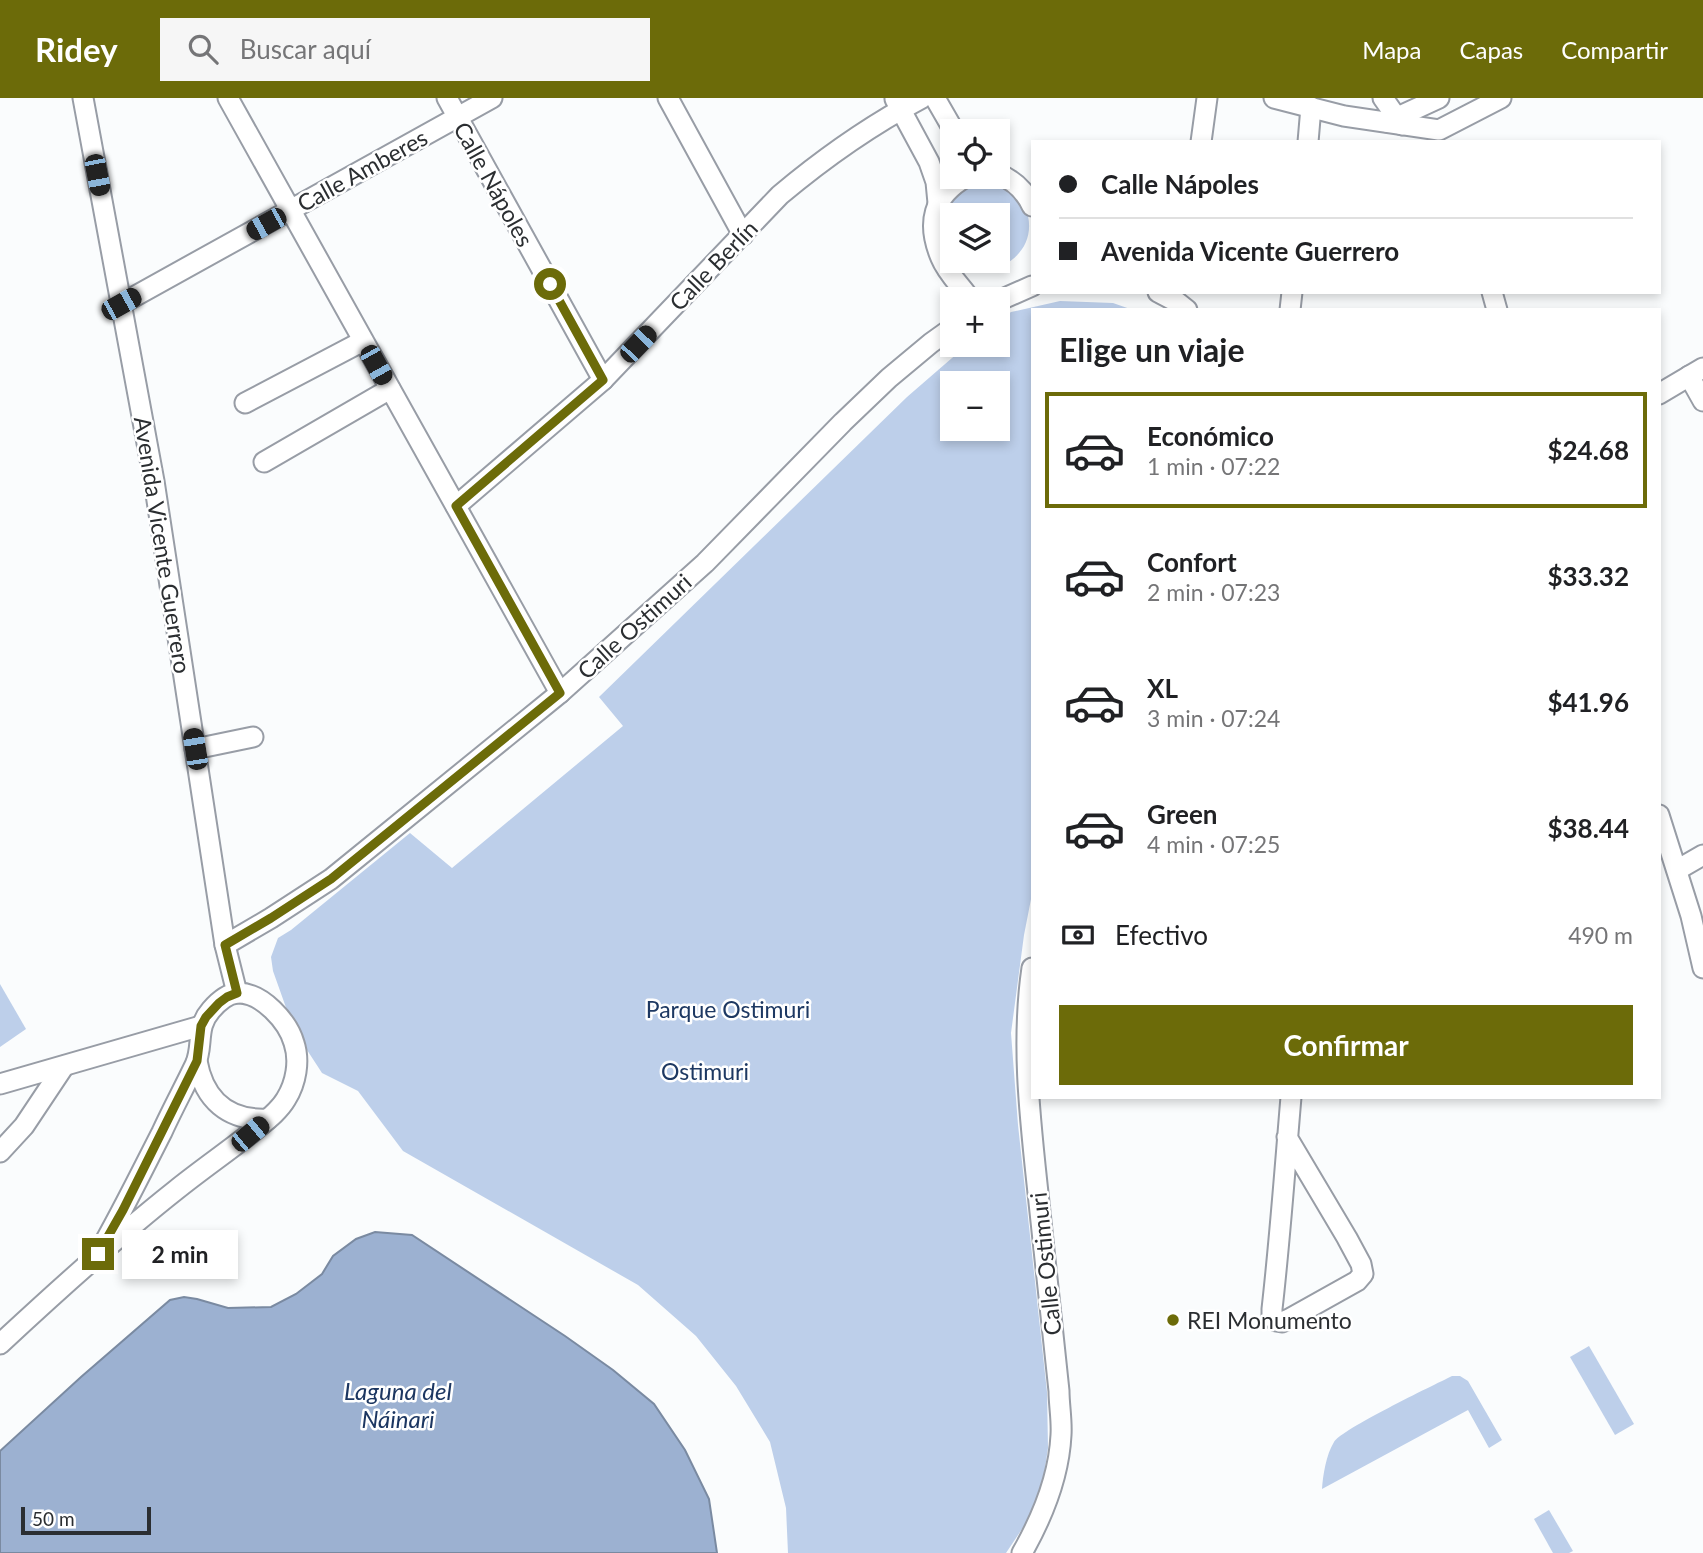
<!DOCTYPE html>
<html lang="es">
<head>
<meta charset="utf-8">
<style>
	:root { --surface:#fff; --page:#f6f6f6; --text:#202124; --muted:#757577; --line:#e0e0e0; --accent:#6c6b09 }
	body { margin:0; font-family:Lato,sans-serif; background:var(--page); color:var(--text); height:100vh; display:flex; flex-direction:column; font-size:26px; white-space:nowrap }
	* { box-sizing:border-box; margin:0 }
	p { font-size:23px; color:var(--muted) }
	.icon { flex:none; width:38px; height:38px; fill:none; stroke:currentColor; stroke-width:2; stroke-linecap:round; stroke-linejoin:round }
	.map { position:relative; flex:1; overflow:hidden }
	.drawer { position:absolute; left:1031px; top:210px; width:630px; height:791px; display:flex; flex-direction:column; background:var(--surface); border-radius:0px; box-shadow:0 4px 10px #0003 }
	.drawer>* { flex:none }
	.guide { position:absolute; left:1031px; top:42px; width:630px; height:154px; border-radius:0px; box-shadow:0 4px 10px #0003; display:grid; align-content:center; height:154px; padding:0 28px; background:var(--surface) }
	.fabs { position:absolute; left:940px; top:21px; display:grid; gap:14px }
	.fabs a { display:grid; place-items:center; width:70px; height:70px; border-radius:0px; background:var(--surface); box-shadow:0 4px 10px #0003; font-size:35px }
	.scale { position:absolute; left:21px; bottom:18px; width:130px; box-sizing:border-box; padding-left:7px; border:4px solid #2b2e31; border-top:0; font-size:19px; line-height:24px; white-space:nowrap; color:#2b2e31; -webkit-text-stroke:5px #fff; paint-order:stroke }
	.end { position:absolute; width:32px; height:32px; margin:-16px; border:9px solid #6c6b09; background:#fff; box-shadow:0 0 0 4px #fff }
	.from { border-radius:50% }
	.bubble { position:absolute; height:49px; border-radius:0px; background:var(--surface); box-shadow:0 4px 10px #0003; font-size:23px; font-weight:700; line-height:49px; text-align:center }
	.car { position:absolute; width:21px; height:42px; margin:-21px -10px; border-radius:9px; box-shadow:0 0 5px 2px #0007; background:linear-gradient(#222 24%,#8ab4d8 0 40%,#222 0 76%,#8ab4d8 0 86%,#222 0) }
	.guide b { display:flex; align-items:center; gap:24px; height:66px; font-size:26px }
	.guide b+b { border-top:2px solid var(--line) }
	.guide i { width:18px; height:18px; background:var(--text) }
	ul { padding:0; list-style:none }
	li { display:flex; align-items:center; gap:21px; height:116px; margin:0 14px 10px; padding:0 14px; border:4px solid transparent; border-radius:0px }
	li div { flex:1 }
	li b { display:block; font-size:26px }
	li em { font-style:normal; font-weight:700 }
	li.current { border-color:var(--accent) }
	li>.icon { width:63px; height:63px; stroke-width:1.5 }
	h2 { padding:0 28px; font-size:32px; line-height:84px }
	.pay { display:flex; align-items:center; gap:18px; height:77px; padding:0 28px; font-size:26px }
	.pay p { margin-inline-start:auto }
	.cta { display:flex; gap:14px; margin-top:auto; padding:14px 28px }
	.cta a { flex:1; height:80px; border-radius:0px; background:var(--accent); color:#fff; font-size:28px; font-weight:700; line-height:80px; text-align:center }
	header { display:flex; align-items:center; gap:42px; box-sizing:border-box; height:98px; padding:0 35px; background:var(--accent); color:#fff }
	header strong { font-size:33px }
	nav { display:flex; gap:38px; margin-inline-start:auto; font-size:24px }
	.search { width:490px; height:63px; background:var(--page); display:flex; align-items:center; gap:18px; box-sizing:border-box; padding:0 24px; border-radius:0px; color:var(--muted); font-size:26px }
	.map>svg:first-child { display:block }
	.green { fill:#bdcfea; fill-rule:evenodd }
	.water { fill:#9cb1d1; stroke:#7a8aa1; stroke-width:2 }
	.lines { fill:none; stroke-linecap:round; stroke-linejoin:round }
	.minor-casing { stroke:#989da6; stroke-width:23 }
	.minor { stroke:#fff; stroke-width:19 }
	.route { stroke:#6c6b09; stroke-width:9 }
	.poi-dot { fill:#6c6b09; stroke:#fff; stroke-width:2.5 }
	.labels { text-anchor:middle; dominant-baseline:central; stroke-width:5; stroke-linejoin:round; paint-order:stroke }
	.street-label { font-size:23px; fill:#2b2e31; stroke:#fff }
	.park-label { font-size:23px; fill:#1d3862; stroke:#fff }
	.poi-label { font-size:23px; fill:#2b2e31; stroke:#fff; text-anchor:start }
	.water-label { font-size:24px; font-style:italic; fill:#1c3661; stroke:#fff }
</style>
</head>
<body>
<header>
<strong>Ridey</strong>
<div class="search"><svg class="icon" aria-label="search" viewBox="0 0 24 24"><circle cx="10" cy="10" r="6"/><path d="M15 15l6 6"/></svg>Buscar aquí</div>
<nav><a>Mapa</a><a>Capas</a><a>Compartir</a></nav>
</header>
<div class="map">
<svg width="1703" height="1455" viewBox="0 0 1703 1455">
	<rect width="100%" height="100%" fill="#fafcfd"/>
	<g class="green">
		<path d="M985 82C1003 86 1010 89 1020 104 1023 109 1027 113 1028 118 1037 159 989 186 957 163H998V117H952V159L943 146 940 116 946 102 970 84Z"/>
		<path d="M1060 203 1113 205 1133 212H1032V796L1024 837 1011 935 1018 1027 1047 1294 1048 1350 1042 1390 1024 1428 1006 1455H788L786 1410 770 1344 736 1288 696 1238 638 1187 403 1053 358 993 322 975 294 932 273 873 271 859 278 840 291 832 410 735 452 770 623 628 599 599 907 299 967 247H998V224L1011 214ZM952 285H998V331H952Z"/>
		<path d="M0 886 26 931 0 949Z"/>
		<path d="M1589 1248 1634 1326 1615 1337 1570 1259Z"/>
		<path d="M1452 1278H1460L1468 1283 1502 1342 1489 1350 1468 1312 1322 1391C1323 1377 1326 1357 1334 1344 1342 1331 1432 1288 1452 1278Z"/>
		<path d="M1549 1412 1573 1453 1569 1455H1553L1534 1421Z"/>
	</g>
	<path class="water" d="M375 1134 412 1137 565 1238 613 1272 654 1306 685 1352 709 1401 717 1455H0V1353L81 1279 170 1202 184 1199 197 1201 228 1210 271 1209 296 1196 322 1176 333 1158 356 1141Z"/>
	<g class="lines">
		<defs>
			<g id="minor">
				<path d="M83 0 154 383 225 847 237 895"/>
				<path d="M228 0 560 595"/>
				<path d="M447 0 603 282"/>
				<path d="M668 0 743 137"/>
				<path d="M935 0 954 33"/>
				<path d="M1274 0 1344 18 1439 32 1501 0"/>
				<path d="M1383 0 1402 27"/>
				<path d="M895 1 929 64 936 84 938 105"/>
				<path d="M1387 24 1439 0"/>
				<path d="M1201 44 1207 0"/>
				<path d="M1308 44 1311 9"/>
				<path d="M998 76C1014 82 1025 93 1032 108"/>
				<path d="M966 79C933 98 926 125 941 160 947 175 961 188 970 201"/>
				<path d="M1158 194 1177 204 1187 212"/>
				<path d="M1492 194 1497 212"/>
				<path d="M998 203 1032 188"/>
				<path d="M121 206 492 0"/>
				<path d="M1290 212 1292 194"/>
				<path d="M1689 278 1703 303"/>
				<path d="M1659 296 1703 270"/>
				<path d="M245 305 363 243"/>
				<path d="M264 364 390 291"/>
				<path d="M456 408 603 282 780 97C824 60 871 27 922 0"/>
				<path d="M195 651 253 639"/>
				<path d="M1659 717 1691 818 1703 870"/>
				<path d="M1677 772 1703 757"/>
				<path d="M225 847 271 820 331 781 560 595 705 465 843 324 889 280 931 245 952 230"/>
				<path d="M197 963C204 1002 228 1023 268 1021"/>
				<path d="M0 986 201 928"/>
				<path d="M1287 1039 1347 1140 1361 1166 1363 1176 1357 1183 1289 1221 1282 1224 1276 1223 1272 1218V1211C1280 1141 1285 1070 1291 999"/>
				<path d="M0 1054 24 1028 64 968"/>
				<path d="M0 1246C57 1193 114 1141 176 1092 202 1071 230 1052 256 1031 267 1022 279 1013 286 1001 296 985 300 963 294 945 288 924 262 894 237 895 227 896 217 905 211 912 195 930 204 948 195 967 184 990 172 1012 162 1034 141 1075 121 1116 98 1156"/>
				<path d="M1022 1455C1043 1418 1059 1379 1061 1337 1062 1322 1059 1307 1059 1293 1052 1227 1045 1161 1038 1095 1030 1020 1021 945 1032 870"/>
			</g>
		</defs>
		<use href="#minor" class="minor-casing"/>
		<use href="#minor" class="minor"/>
	</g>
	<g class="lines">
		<path class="route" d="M98 1156 123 1112 197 963 201 928 206 919 219 905 227 899 237 895 225 847 271 820 331 781 560 595 456 408 603 282 550 186"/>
	</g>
	<circle class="poi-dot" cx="1173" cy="1222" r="7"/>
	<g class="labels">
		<g class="street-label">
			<text transform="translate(362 72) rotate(-29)">Calle Amberes</text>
			<text transform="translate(494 86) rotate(61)">Calle Nápoles</text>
			<text transform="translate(713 167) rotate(-46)">Calle Berlín</text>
			<text transform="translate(163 447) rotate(81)">Avenida Vicente Guerrero</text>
			<text transform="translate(634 528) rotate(-42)">Calle Ostimuri</text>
			<text transform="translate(1045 1166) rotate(-96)">Calle Ostimuri</text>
		</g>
		<g class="park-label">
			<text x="728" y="911">Parque Ostimuri</text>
			<text x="705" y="973">Ostimuri</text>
		</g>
		<g class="poi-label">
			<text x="1187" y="1222">REI Monumento</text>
		</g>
		<g class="water-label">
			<text x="398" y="1292">Laguna del<tspan x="398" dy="28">Náinari</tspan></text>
		</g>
	</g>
</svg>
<div class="fabs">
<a><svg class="icon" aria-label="locate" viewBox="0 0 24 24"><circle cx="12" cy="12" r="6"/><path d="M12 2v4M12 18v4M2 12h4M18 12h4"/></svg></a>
<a><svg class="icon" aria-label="layers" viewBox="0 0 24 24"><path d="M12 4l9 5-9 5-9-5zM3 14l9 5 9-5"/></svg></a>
<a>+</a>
<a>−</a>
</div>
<div class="scale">50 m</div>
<i class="end from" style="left:550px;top:186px"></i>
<i class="end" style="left:98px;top:1156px"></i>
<div class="bubble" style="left:122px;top:1132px;width:116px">2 min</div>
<i class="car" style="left:97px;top:77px;rotate:169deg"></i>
<i class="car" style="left:266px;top:126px;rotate:241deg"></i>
<i class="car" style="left:121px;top:206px;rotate:61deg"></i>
<i class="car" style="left:638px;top:246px;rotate:44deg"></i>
<i class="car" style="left:376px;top:267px;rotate:151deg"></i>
<i class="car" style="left:195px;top:651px;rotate:351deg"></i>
<i class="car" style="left:250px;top:1036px;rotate:50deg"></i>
<div class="guide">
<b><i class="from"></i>Calle Nápoles</b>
<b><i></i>Avenida Vicente Guerrero</b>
</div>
<section class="drawer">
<h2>Elige un viaje</h2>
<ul>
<li class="current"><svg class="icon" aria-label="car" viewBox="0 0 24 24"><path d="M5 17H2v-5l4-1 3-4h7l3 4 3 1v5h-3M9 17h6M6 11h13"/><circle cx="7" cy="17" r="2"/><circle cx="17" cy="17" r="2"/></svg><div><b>Económico</b><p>1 min · 07:22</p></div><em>$24.68</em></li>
<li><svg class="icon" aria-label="car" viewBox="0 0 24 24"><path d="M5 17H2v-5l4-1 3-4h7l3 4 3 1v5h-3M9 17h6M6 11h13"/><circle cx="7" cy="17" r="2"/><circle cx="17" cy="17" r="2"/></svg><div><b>Confort</b><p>2 min · 07:23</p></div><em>$33.32</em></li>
<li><svg class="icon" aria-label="car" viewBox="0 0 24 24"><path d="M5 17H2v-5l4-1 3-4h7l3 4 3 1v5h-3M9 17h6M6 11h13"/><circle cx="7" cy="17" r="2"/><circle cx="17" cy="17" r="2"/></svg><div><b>XL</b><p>3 min · 07:24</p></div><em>$41.96</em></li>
<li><svg class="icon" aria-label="car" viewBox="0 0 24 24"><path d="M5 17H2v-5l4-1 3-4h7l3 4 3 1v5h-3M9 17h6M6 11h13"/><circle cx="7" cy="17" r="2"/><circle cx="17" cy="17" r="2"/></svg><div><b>Green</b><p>4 min · 07:25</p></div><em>$38.44</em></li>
</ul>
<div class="pay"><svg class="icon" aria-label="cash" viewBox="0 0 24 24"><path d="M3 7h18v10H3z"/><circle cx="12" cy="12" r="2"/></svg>Efectivo<p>490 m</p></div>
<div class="cta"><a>Confirmar</a></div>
</section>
</div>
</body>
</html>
